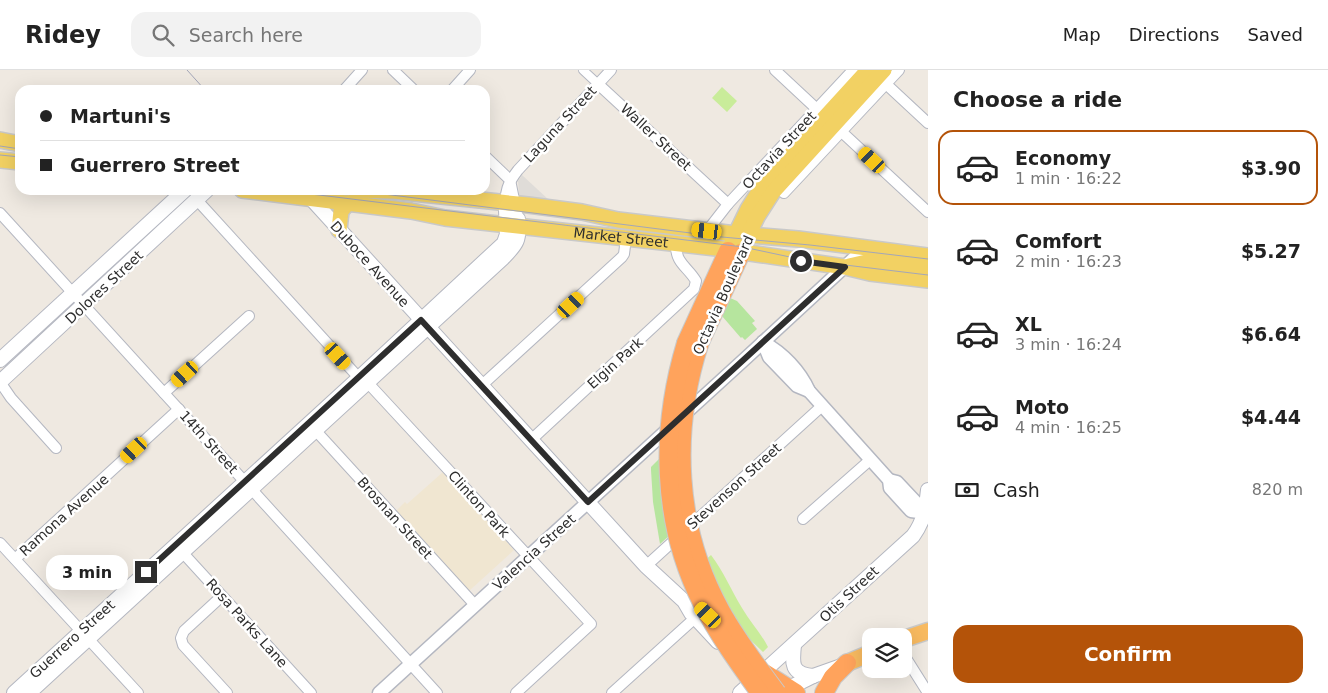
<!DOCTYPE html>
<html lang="en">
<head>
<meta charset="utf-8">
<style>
	:root { --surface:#fff; --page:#f2f2f2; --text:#222; --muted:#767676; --line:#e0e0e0; --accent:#b45309 }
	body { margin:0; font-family:"DejaVu Sans",sans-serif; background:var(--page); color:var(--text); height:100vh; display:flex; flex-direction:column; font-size:19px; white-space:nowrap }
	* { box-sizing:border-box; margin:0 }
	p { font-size:16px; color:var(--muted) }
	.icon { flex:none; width:28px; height:28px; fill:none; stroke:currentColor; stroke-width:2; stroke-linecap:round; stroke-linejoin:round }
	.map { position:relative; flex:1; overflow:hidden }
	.sheet { display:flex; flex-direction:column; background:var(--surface); width:400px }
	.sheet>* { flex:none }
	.hud { position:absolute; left:15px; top:15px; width:475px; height:110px; border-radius:15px; box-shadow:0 5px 20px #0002; display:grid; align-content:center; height:110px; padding:0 25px; background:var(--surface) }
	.fabs { position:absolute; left:862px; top:558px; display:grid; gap:10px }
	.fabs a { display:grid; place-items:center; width:50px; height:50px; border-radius:10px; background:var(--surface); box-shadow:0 5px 20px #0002; font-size:25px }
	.end { position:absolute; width:22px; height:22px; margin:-11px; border:6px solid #2e2e2e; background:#fff; box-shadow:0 0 0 2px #fff }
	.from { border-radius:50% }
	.bubble { position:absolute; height:35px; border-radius:15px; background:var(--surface); box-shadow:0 5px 20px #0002; font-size:16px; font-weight:600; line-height:35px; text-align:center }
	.car { position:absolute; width:15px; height:30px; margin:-15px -8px; border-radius:6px; box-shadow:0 0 4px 1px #0007; background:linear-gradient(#f5c518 24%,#345 0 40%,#f5c518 0 76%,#345 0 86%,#f5c518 0) }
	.hud b { display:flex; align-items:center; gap:18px; height:48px; font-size:19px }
	.hud b+b { border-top:1px solid var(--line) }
	.hud i { width:12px; height:12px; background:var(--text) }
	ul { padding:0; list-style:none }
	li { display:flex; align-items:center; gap:15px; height:75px; margin:0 10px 8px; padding:0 15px; border:2px solid transparent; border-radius:15px }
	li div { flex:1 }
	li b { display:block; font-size:19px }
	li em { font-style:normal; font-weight:600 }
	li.active { border-color:var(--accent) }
	li>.icon { width:45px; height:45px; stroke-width:1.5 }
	h2 { padding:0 25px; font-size:22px; line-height:60px }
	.pay { display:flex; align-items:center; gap:12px; height:55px; padding:0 25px; font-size:19px }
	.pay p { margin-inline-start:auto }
	.primary-button { display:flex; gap:10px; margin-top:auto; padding:10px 25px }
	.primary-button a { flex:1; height:58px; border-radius:15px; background:var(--accent); color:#fff; font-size:20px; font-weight:600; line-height:58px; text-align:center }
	header { display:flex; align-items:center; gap:30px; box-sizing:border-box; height:70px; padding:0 25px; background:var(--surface); border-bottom:1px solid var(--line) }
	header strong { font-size:24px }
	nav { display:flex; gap:28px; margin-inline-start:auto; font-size:18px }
	.search { width:350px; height:45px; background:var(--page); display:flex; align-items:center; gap:12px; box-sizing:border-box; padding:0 18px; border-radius:15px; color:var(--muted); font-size:19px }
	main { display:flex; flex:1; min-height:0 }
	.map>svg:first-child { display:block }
	.education { fill:#f0e6d1 }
	.green { fill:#b6e59e }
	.pitch { fill:#c9ec9a }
	.plaza { fill:#dfdcd8 }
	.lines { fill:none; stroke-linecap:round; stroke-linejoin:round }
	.pedestrian-casing { stroke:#b4b7c1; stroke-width:10 }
	.minor-casing { stroke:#b4b7c1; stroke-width:12 }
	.tertiary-casing { stroke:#b4b7c1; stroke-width:15 }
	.secondary-casing { stroke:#b4b7c1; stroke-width:16 }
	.primary-casing { stroke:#c9c9c9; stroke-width:18 }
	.trunk-casing { stroke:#c9c9c9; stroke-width:19 }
	.motorway-casing { stroke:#c9c9c9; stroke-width:20 }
	.pedestrian { stroke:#fff; stroke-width:8 }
	.minor { stroke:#fff; stroke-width:10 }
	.tertiary { stroke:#fff; stroke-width:12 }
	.secondary { stroke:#fff; stroke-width:14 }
	.primary { stroke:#f2d163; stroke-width:15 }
	.trunk { stroke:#f8ba60; stroke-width:16 }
	.motorway { stroke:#ffa35c; stroke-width:18 }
	.tram { stroke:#a3a6b8; stroke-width:1 }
	.motorway-bridge-casing { stroke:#c9c9c9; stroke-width:20; stroke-linecap:butt }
	.motorway-bridge { stroke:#ffa35c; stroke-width:18 }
	.route { stroke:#2e2e2e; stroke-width:6 }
	.labels { text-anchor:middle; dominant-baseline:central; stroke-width:5; stroke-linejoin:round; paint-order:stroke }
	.street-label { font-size:14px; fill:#2e2e2e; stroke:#fff }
</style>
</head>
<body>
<header>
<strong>Ridey</strong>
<div class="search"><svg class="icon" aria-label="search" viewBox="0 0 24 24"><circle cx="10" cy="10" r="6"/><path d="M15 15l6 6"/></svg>Search here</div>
<nav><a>Map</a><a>Directions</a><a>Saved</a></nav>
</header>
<main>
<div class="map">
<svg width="928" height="623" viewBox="0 0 928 623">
	<rect width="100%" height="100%" fill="#efe9e1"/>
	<path class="education" d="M443 402 514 480 469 521 395 442 405 432 407 434Z"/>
	<g class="green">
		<path d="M730 228 737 231 755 251 752 253 757 259 745 270 742 267 741 268 722 246Z"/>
		<path d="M659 389 671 464 660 474 653 432 651 400V397Z"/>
	</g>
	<g class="pitch">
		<path d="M722 17 737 31 727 42 712 28Z"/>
		<path d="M711 485C724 502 731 520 742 538 750 552 761 563 768 577L763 582 686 508Z"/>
	</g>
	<path class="plaza" d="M522 105 549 130V134L524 131 519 125 518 111Z"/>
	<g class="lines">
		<defs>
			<path id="pedestrian" d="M583 0 598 14"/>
			<g id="minor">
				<path d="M393 0 414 20"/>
				<path d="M775 0 820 42"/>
				<path d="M598 14 728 134"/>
				<path d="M886 14 928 53"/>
				<path d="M344 20 362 0"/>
				<path d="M452 20 470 0"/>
				<path d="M831 52 928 142"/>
				<path d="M485 86 510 110 518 149"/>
				<path d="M784 123 899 0"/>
				<path d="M197 130 359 308"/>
				<path d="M506 139C504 122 508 113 518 100L611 0"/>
				<path d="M0 143 437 623"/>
				<path d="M707 161 728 134 853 0"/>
				<path d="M0 312 11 328 56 378"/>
				<path d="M368 313 591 554 516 623"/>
				<path d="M481 316 622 187 624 184 626 168"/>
				<path d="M164 323 249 246"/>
				<path d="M316 361 475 535"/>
				<path d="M531 370 694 219 696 211C688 197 675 193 676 174"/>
				<path d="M803 449 870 390"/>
				<path d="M0 473 138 623"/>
				<path d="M183 483 311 623"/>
				<path d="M15 489 179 339"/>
				<path d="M646 496 822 336"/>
				<path d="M222 526 184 561 181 568 183 575 227 623"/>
				<path d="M904 585 928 623"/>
				<path d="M612 623 695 548"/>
			</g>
			<g id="tertiary">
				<path d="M763 272C783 283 800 301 809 321L889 410 890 418 911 441 926 443"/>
				<path d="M763 272 769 287 797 316 809 321"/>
				<path d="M889 410 897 412 926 443"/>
				<path d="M379 623 747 287 865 178"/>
			</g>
			<g id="secondary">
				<path d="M307 124 646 496 684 531 691 543 718 572"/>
				<path d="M0 290 185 120"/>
				<path d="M0 312 207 120"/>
				<path d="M794 575C792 594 791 604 813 606"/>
				<path d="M781 622 813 606 844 595"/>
				<path d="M14 623 359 308 504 173 507 164 506 140"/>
				<path d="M29 623 503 188C517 174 520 170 518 149"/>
				<path d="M740 623 913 466C924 451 926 438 928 420"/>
			</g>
			<g id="primary">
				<path d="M0 70 20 74"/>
				<path d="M0 90 20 92"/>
				<path id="s1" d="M242 120 411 141 445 148 716 178 845 197 870 203 928 210"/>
				<path d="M354 120 390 121"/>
				<path d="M384 120 528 135 582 142 618 150 736 164 798 169 928 186"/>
				<path d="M339 160 341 141 348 133"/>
				<path d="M732 172 748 139 763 115 868 0"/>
				<path d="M744 174 757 147 773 122 884 0"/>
				<path d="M849 196 871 191 928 198"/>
			</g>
			<g id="trunk">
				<path d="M904 569 928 561"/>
				<path d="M847 593 871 583"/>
			</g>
			<g id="motorway">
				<path d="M700 272 741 183"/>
				<path d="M686 273 728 181"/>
				<path d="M763 602 796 623"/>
				<path d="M824 623 833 607 847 593"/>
			</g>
		</defs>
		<use href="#pedestrian" class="pedestrian-casing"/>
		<use href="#minor" class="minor-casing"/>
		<use href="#tertiary" class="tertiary-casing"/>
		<use href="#secondary" class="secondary-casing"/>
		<use href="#primary" class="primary-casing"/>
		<use href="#trunk" class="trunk-casing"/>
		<use href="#motorway" class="motorway-casing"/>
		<use href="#pedestrian" class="pedestrian"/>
		<use href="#minor" class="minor"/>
		<use href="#tertiary" class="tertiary"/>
		<use href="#secondary" class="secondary"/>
		<use href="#primary" class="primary"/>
		<use href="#trunk" class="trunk"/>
		<use href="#motorway" class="motorway"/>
		<g class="tram">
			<path d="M187 0 205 20"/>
			<path d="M0 76 20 79"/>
			<path d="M0 85 20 87"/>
			<path d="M278 120 743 177 804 190 928 205"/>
			<path d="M352 120 722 167 810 175 928 189"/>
		</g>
		<defs>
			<g id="motorway-bridge">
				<path d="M700 272C671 361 675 458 721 541 737 570 757 596 777 623"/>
				<path d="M686 273C660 359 661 452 702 533 718 565 739 594 760 623"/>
			</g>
		</defs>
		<use href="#motorway-bridge" class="motorway-bridge-casing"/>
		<use href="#motorway-bridge" class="motorway-bridge"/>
	</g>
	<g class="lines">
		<path class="route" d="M146 502 421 250 588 432 845 197 801 191"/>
	</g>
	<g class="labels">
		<g class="street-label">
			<text transform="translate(560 54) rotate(-47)">Laguna Street</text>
			<text transform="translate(656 67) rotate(43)">Waller Street</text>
			<text transform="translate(779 80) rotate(-47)">Octavia Street</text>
			<text stroke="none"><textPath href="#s1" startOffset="382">Market Street</textPath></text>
			<text transform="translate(370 194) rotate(48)">Duboce Avenue</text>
			<text transform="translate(104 217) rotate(-43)">Dolores Street</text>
			<text transform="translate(723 225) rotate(-66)">Octavia Boulevard</text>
			<text transform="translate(615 293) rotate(-42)">Elgin Park</text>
			<text transform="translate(209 372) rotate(48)">14th Street</text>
			<text transform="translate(734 416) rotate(-42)">Stevenson Street</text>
			<text transform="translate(479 434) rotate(48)">Clinton Park</text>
			<text transform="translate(64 445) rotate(-42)">Ramona Avenue</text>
			<text transform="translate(395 448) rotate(48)">Brosnan Street</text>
			<text transform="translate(534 482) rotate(-42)">Valencia Street</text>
			<text transform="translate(849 524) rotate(-43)">Otis Street</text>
			<text transform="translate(247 553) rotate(48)">Rosa Parks Lane</text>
			<text transform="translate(72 569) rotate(-42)">Guerrero Street</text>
		</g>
	</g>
</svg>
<div class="fabs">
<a><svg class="icon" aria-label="layers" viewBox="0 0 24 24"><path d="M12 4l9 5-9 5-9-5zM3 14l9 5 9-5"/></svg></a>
</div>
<i class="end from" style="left:801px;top:191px"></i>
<i class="end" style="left:146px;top:502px"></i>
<div class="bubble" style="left:46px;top:485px;width:82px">3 min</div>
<i class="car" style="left:872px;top:90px;rotate:313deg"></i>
<i class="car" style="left:707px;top:161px;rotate:277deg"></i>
<i class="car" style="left:571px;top:235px;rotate:47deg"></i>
<i class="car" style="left:338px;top:286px;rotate:138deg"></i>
<i class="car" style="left:185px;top:304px;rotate:228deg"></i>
<i class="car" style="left:134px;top:380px;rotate:227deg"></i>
<i class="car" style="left:708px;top:545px;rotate:314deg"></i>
<div class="hud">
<b><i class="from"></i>Martuni's</b>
<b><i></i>Guerrero Street</b>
</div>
</div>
<section class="sheet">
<h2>Choose a ride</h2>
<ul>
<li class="active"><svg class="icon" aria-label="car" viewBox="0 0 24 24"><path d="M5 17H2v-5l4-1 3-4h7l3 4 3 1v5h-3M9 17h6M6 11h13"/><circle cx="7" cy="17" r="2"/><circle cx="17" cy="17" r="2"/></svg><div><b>Economy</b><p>1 min · 16:22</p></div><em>$3.90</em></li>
<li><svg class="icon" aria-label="car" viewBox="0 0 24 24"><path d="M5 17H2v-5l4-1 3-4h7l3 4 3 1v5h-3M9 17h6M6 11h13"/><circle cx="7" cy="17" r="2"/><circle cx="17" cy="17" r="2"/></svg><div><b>Comfort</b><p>2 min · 16:23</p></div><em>$5.27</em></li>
<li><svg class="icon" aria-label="car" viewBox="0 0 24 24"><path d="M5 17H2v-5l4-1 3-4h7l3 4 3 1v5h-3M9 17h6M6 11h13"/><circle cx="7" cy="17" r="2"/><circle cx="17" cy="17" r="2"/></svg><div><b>XL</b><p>3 min · 16:24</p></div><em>$6.64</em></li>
<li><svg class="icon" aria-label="car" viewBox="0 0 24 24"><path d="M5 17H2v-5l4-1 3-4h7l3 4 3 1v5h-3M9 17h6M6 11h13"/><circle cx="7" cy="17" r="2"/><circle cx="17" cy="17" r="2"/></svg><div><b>Moto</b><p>4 min · 16:25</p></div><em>$4.44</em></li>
</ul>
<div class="pay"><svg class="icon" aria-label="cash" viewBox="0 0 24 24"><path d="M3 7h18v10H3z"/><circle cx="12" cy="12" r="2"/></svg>Cash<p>820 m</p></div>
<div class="primary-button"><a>Confirm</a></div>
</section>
</main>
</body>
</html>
